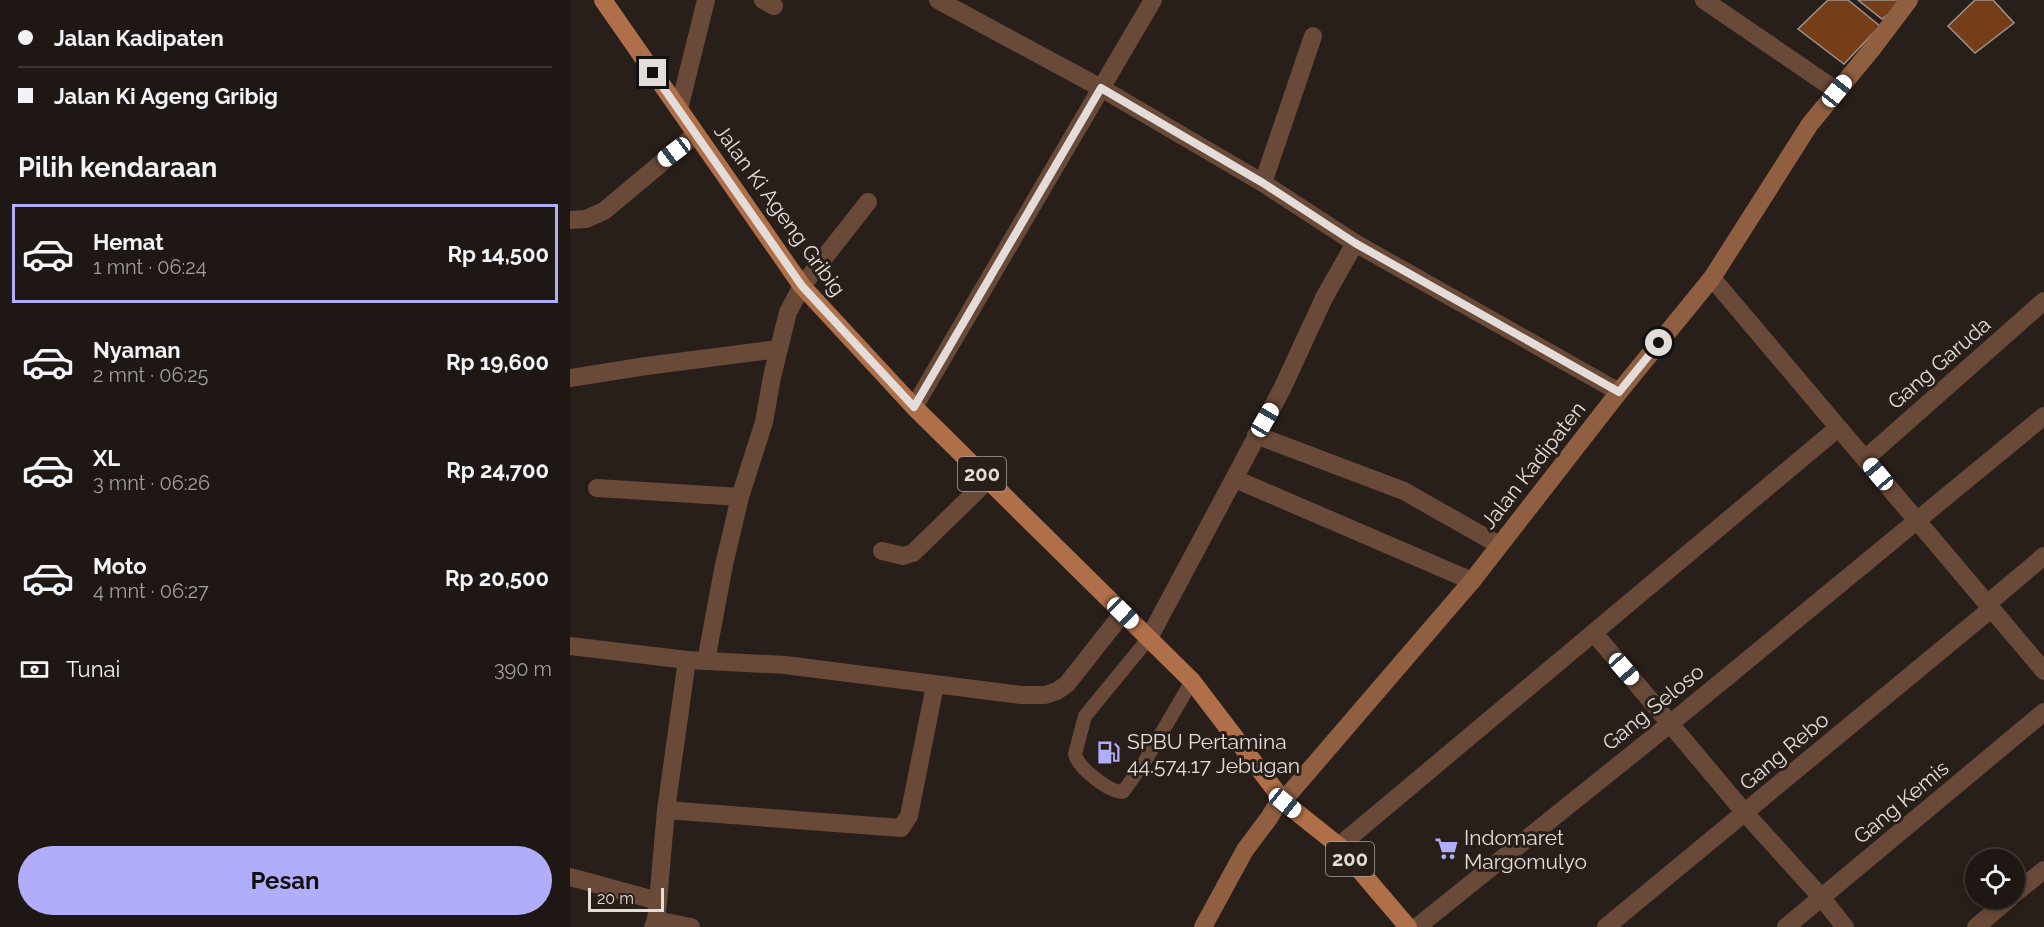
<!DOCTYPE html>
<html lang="id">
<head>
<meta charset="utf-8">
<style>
	:root { --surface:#1f1714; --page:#2c2422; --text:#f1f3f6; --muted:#a19fa0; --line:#3c3634; --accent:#b1adfa }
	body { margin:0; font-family:Raleway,sans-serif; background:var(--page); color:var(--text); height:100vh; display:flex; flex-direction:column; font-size:22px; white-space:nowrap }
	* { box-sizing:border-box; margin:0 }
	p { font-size:20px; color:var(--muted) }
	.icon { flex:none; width:33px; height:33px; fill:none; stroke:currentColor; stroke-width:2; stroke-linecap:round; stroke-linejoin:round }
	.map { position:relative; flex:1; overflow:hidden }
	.panel { display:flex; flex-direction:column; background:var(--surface); width:570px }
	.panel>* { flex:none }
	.hud { display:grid; align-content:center; height:132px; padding:0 18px; background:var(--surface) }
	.controls { position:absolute; left:1395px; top:849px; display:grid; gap:12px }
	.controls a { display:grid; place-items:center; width:60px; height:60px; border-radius:50%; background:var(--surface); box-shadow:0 3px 9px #0003,0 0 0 2px var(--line); font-size:30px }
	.scale { position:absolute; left:18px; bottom:15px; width:76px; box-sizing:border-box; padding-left:6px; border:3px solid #e3dcd9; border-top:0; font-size:16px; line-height:21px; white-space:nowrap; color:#e3dcd9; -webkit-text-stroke:4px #291f1a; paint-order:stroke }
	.end { position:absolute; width:27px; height:27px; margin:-14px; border:8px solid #e3dcd9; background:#111; box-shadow:0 0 0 3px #111 }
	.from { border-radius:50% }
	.car { position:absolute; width:18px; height:36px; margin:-18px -9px; border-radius:8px; box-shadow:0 0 4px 2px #0007; background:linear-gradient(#fff 24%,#345 0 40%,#fff 0 76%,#345 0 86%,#fff 0) }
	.hud b { display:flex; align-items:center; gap:21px; height:57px; font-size:22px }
	.hud b+b { border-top:2px solid var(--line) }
	.hud i { width:15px; height:15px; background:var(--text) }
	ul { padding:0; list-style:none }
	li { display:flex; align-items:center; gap:18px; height:99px; margin:0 12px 9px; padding:0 6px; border:3px solid transparent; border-radius:0px }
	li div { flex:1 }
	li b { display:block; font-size:22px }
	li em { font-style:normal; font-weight:700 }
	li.selected { border-color:var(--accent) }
	li>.icon { width:54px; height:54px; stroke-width:1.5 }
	h2 { padding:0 18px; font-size:27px; line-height:72px }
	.pay { display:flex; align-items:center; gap:15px; height:66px; padding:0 18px; font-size:22px }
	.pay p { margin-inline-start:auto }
	.action { display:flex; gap:12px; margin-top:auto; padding:12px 18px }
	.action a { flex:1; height:69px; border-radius:36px; background:var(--accent); color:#111; font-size:24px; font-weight:700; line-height:69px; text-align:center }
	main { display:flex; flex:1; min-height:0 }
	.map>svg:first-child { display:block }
	.building { fill:#753d18; stroke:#9e928c; stroke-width:1.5 }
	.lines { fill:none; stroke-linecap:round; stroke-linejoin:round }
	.lane { stroke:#694937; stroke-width:14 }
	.street { stroke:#694937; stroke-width:18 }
	.secondary { stroke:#905e41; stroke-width:18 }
	.primary { stroke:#af6f48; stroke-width:18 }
	.route { stroke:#e3dcd9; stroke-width:8 }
	.labels { text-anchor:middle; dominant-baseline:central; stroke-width:6; stroke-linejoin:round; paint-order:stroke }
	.shield { fill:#291f1a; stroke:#aba3a0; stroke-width:1.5 }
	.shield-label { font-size:20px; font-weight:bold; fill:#e3dcd9 }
	.street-label { font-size:21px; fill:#e3dcd9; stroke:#291f1a }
	.poi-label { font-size:21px; fill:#e3dcd9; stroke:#291f1a; text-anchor:start }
</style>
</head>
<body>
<main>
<section class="panel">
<div class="hud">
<b><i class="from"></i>Jalan Kadipaten</b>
<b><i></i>Jalan Ki Ageng Gribig</b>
</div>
<h2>Pilih kendaraan</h2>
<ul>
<li class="selected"><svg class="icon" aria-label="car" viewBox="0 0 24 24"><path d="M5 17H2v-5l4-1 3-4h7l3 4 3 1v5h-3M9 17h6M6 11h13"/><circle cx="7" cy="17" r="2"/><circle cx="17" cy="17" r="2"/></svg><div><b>Hemat</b><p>1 mnt · 06:24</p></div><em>Rp 14,500</em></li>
<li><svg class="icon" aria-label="car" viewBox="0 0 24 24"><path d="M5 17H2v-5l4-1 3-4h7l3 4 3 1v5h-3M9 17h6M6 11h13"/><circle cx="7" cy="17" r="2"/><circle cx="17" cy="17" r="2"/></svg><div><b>Nyaman</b><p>2 mnt · 06:25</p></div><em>Rp 19,600</em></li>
<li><svg class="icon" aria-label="car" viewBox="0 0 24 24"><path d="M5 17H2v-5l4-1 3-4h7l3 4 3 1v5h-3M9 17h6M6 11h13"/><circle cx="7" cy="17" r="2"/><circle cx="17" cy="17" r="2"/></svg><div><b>XL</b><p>3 mnt · 06:26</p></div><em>Rp 24,700</em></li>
<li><svg class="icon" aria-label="car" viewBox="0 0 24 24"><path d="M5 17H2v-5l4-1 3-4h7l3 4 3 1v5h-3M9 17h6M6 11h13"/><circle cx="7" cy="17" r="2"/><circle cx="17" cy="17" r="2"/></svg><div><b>Moto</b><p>4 mnt · 06:27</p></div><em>Rp 20,500</em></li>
</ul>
<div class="pay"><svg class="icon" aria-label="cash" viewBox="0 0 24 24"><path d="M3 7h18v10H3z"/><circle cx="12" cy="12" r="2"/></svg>Tunai<p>390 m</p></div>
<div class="action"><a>Pesan</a></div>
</section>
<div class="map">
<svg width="1474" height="927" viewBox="0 0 1474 927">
	<rect width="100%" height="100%" fill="#291f1a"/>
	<g class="building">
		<path d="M1258 0H1278L1310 26 1274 64 1228 29Z"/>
		<path d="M1288 0H1334L1335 1 1312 19Z"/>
		<path d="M1405 0H1423L1444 23 1405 53 1378 26Z"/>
	</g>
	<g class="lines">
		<path class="lane" d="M579 638 515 716 505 754C508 768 539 792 553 792L575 761 622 681"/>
		<g class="street">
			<path d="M193 0 204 6"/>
			<path d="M368 0 531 88 693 183 785 243 1049 392"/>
			<path d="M1134 0 1267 91"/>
			<path d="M109 109 136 0"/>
			<path d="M693 183 743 36"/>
			<path d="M0 220 16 219 34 211 126 134"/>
			<path d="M1142 278 1474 671"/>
			<path d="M0 378 76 366 209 349"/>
			<path d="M344 407 583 0"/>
			<path d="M686 435 834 491 929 545"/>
			<path d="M1295 459 1474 301"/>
			<path d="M665 479 902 581"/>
			<path d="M27 488 170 497"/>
			<path d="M312 551 333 556 343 553 418 480"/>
			<path d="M1417 604 1474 556"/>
			<path d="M1024 633 1175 813 1251 897 1275 927"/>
			<path d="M579 638 712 389 754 298 785 243"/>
			<path d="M0 646 117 660 215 665 451 695H475L487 691 497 684 553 613"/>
			<path d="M136 661 154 565 170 497 194 422 202 377 218 312 232 286 298 202"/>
			<path d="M96 810 331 828 339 816 365 685"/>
			<path d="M769 846 1268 428"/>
			<path d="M0 877 88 901"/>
			<path d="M1444 894 1474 870"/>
			<path d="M86 920 121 927"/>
			<path d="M83 927 86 920 88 901 96 810 117 660"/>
			<path d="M847 927 1101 723 1474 416"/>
			<path d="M1036 927 1421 609"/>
			<path d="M1216 927 1474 712"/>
			<path d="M1406 927 1440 898"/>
		</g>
		<g class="secondary">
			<path d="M713 801 902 581 1049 392 1142 278 1240 124 1302 49 1339 0"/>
			<path d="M633 927 675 850 699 818 711 798"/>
		</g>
		<path class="primary" d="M33 0 232 286 344 407 622 681 715 803 769 846 838 927"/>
	</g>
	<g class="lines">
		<path class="route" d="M83 73 232 286 344 407 531 88 693 183 785 243 1049 392 1089 343"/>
	</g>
	<defs>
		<symbol id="fuel-bare" viewBox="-9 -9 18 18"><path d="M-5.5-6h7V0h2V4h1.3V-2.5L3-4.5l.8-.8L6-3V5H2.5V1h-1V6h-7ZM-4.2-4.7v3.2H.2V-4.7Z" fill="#b1adfa" stroke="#291f1a" stroke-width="2.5" paint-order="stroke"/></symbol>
		<symbol id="supermarket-bare" viewBox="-9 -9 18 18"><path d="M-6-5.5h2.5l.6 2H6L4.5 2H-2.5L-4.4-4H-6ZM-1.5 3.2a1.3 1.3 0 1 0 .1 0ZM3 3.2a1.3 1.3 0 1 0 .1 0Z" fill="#b1adfa" stroke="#291f1a" stroke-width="2.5" paint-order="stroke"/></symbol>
	</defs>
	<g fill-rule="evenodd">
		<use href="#fuel-bare" x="522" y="736" width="33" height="33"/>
		<use href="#supermarket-bare" x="860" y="832" width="33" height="33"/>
	</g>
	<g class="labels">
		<g class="shield">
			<rect x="388" y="457" width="48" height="34" rx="4.5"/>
			<rect x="756" y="842" width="48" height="34" rx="4.5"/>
		</g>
		<g class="shield-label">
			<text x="412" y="474">200</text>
			<text x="780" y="859">200</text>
		</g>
		<g class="street-label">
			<text transform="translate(210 210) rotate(54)">Jalan Ki Ageng Gribig</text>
			<text transform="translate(1369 363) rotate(-41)">Gang Garuda</text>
			<text transform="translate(963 465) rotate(-52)">Jalan Kadipaten</text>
			<text transform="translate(1083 707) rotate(-39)">Gang Seloso</text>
			<text transform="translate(1214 751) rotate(-40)">Gang Rebo</text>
			<text transform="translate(1331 802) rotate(-40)">Gang Kemis</text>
		</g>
		<g class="poi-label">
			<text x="557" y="741">SPBU Pertamina<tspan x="557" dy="24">44.574.17 Jebugan</tspan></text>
			<text x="894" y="837">Indomaret<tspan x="894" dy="24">Margomulyo</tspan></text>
		</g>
	</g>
</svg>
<div class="controls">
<a><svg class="icon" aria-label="locate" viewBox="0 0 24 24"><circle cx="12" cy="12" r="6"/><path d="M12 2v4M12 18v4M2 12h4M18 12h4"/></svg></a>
</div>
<div class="scale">20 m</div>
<i class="end from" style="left:1089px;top:343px"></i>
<i class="end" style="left:83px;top:73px"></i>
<i class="car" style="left:1267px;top:91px;rotate:39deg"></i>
<i class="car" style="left:104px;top:152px;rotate:233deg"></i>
<i class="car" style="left:695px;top:420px;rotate:30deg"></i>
<i class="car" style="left:1308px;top:474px;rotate:320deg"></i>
<i class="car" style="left:553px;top:613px;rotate:134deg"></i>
<i class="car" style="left:1054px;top:669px;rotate:139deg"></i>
<i class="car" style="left:715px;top:803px;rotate:129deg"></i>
</div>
</main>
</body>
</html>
